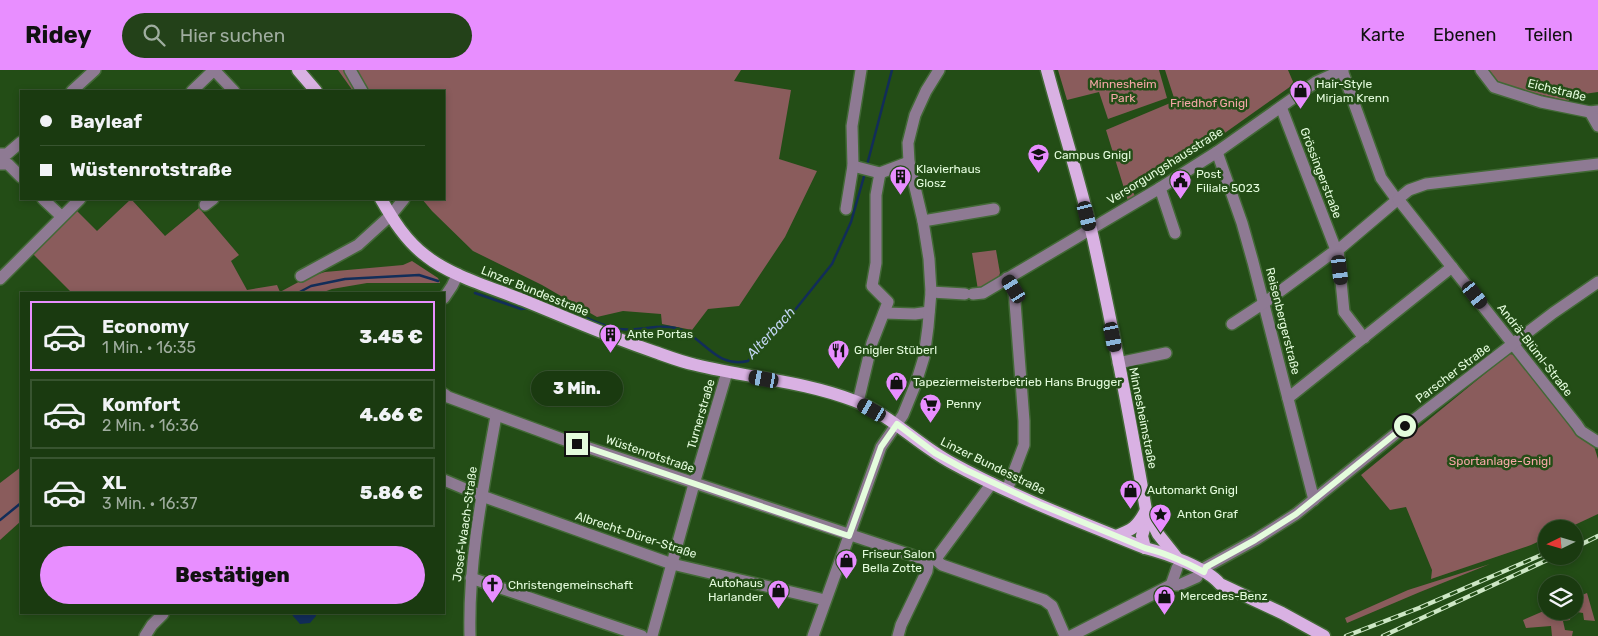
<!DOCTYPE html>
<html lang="de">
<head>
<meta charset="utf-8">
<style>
	:root { --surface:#1a3a10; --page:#234119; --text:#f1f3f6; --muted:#9fad9f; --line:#385430; --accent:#e88eff }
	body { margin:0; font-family:Rubik,sans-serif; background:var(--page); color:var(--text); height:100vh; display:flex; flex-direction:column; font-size:19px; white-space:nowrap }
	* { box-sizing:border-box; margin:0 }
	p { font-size:16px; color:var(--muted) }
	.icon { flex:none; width:28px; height:28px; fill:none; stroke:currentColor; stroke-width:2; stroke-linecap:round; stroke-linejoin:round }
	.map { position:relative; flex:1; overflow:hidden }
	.details { position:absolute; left:20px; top:222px; width:425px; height:322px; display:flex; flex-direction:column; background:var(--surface); border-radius:0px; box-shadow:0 2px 8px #0003,0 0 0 1px var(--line) }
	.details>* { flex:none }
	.hud { position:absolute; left:20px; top:20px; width:425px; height:110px; border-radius:0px; box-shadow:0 2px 8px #0003,0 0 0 1px var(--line); display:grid; align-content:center; height:110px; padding:0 20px; background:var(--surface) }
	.needle { width:32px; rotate:265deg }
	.buttons { position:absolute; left:1538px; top:450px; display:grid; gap:10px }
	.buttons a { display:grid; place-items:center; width:45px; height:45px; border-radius:50%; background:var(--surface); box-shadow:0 2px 8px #0003,0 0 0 1px var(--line); font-size:25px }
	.end { position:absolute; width:22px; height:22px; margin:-11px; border:6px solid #e4fcdd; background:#111; box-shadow:0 0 0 2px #111 }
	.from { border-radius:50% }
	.bubble { position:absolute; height:35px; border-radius:18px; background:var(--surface); box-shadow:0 2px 8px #0003,0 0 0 1px var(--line); font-size:16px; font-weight:800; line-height:35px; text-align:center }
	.car { position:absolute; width:15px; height:30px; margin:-15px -8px; border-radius:6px; box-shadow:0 0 4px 1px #0007; background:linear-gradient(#222 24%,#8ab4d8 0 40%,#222 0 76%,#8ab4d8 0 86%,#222 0) }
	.hud b { display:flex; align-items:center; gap:18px; height:48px; font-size:19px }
	.hud b+b { border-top:1px solid var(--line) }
	.hud i { width:12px; height:12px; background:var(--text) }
	ul { padding:9px 0 0; list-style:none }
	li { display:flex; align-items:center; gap:15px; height:70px; margin:0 10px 8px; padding:0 10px; border:2px solid var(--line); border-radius:0px }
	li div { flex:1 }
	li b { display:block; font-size:19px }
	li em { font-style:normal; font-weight:800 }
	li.active { border-color:var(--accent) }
	li>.icon { width:45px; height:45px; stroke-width:1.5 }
	.cta { display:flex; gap:10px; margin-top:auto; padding:10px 20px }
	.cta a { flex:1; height:58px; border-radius:30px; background:var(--accent); color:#111; font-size:20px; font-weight:800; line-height:58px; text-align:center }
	header { display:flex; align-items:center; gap:30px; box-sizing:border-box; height:70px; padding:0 25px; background:var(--accent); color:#111 }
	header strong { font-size:24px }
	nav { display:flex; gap:28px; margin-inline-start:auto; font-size:18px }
	.search { width:350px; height:45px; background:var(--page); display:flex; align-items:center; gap:12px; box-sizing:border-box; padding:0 18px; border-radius:28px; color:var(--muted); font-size:19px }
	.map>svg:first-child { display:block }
	.green { fill:#8a5c5c }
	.water { fill:#122d59 }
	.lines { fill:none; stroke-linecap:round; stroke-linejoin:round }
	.stream { stroke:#122d59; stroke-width:2.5 }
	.minor-casing { stroke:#426936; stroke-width:14 }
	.major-casing { stroke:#426936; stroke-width:15 }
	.minor { stroke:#8e7a93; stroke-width:11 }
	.major { stroke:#d9b1e3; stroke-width:12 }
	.rail-casing { stroke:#cde7c5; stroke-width:4.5 }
	.rail { stroke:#234d16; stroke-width:2.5; stroke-dasharray:8; stroke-linecap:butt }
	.route { stroke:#e4fcdd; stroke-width:6 }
	.labels { text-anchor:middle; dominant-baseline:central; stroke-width:5; stroke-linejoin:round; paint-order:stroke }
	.park-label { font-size:12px; fill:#f4a6a6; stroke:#234d16 }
	.poi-label { font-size:12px; fill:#e4fcdd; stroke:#234d16; text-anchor:start }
	.street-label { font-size:12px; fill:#e4fcdd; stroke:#234d16 }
	.water-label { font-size:14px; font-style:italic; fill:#c1d4f2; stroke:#234d16 }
</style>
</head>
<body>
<header>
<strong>Ridey</strong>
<div class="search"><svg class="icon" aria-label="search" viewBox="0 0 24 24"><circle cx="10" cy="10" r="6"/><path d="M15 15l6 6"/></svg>Hier suchen</div>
<nav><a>Karte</a><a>Ebenen</a><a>Teilen</a></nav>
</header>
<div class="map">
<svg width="1598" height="566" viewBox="0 0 1598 566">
	<rect width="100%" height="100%" fill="#234d16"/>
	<g class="green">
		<path d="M338 0H741L734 11 791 20 779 89 817 101 785 167 739 236 708 239 692 260 662 254 661 244 623 241 597 247 542 215 473 181 432 141 422 129H444V21H353Z"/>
		<path d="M1058 0H1159L1167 28 1108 49 1099 22 1067 30Z"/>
		<path d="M1165 0H1288L1294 14 1205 77 1133 122 1136 128 1128 131 1106 60 1175 31Z"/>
		<path d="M1489 0H1598V22L1577 25 1568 31 1501 15Z"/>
		<path d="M131 129 165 166 199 138 239 185 231 191 247 220 277 215 280 222 306 208 325 202 403 195 412 191 438 208 440 213H367L332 219 318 224H73L32 183 75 139 97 161Z"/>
		<path d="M996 180 1000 203 998 209 978 220 972 183Z"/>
		<path d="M1509 284 1516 285 1573 360 1594 376 1598 389V444L1566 459H1546V468L1531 475 1431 509 1432 500 1406 437 1390 440 1361 405Z"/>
		<path d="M21 397V451L0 470V413Z"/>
		<path d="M1490 494 1420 522 1347 553 1345 548 1408 520Z"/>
		<path d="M1587 523 1595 551 1584 550 1583 543 1571 541 1570 550 1563 551 1565 560 1573 561 1572 566H1552L1551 556 1526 558 1523 550 1546 540V541H1574V528Z"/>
	</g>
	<path class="water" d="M292 544H316V546L310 553 300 554 293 546Z"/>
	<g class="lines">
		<g class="stream">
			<path d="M867 95 892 0"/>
			<path d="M475 223 521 239 529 238"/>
			<path d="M296 224 311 216 345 209 419 205 438 211"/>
			<path d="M552 237 561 236C575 242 604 258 619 259 640 262 664 251 684 261 707 273 718 298 748 291L795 240 832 194 851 152 865 103"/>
			<path d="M0 450 21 433"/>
		</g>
		<defs>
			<g id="minor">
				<path d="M214 0 234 21"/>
				<path d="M350 0 362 21"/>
				<path d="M1342 0 1381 108 1397 130 1338 180 1344 242 1364 268"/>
				<path d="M1481 0 1494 17 1541 32 1590 42 1598 41"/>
				<path d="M72 21 95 0"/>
				<path d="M192 21 214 0"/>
				<path d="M1590 42 1598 56"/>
				<path d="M1217 82 1242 153 1253 192 1314 430"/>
				<path d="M0 84H7L21 72"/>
				<path d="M0 94H8L21 107"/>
				<path d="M1598 94 1426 114 1409 120 1398 129 1577 355 1581 361 1598 372"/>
				<path d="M853 96 880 103 909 92"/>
				<path d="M1160 118 1175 163"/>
				<path d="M43 129 61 146"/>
				<path d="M205 135 213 129"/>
				<path d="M846 139 853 96 852 56 861 0"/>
				<path d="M923 151 994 139"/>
				<path d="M301 206 358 175 391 145 404 129"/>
				<path d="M0 209 80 129"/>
				<path d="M931 222 965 224"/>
				<path d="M973 224 983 223 1160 118 1217 82 1316 12 1343 0"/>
				<path d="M444 228 452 216 458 204"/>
				<path d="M884 243 915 244 929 242"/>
				<path d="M1232 254 1264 233 1336 180 1281 37"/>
				<path d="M1118 293 1166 283"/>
				<path d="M444 324 448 327 562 369 923 489 928 494 927 501 901 555 898 566"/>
				<path d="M1288 328 1452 197"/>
				<path d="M858 332 872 273 888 232 872 216 876 193V125L880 103"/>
				<path d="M444 410 482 426 672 494 825 530"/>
				<path d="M992 413 938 486 937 491 942 495 1044 530 1052 536 1065 566"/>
				<path d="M1007 420 1024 375V351L1014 219 1007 208"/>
				<path d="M1204 502 1206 497 1255 470 1296 444 1394 365 1553 243 1598 212"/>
				<path d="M471 508 642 566"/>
				<path d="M1171 515 1177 498"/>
				<path d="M145 566 152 555 163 544"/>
				<path d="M470 566C468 492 483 419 496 346"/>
				<path d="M652 566 694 414 727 302"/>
				<path d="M813 566 881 377 903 345 916 313 924 287 928 257 931 222 929 189 923 151 909 92 908 73 915 45 926 21 939 0"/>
				<path d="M1071 566 1171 515H1179L1197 507"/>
			</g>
			<g id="major">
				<path d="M298 0 316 21"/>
				<path d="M1047 0C1062 56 1080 111 1093 168 1113 258 1130 349 1146 440V452L1142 466 1145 478"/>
				<path d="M381 129C393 150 406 171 426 186 451 206 493 218 523 230 567 248 610 267 655 282 669 287 682 292 696 295 749 308 804 311 855 331 891 345 918 375 952 393 1012 426 1081 452 1145 478 1165 483 1207 498 1220 514L1282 543 1324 566"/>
				<path d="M1146 440 1158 464 1177 488"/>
				<path d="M1116 466C1132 460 1137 457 1145 442"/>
			</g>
		</defs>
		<use href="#minor" class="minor-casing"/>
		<use href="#major" class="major-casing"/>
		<use href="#minor" class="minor"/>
		<use href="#major" class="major"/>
		<defs>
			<g id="rail">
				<path d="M1574 478 1598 466"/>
				<path d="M1346 566 1419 538 1546 483"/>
				<path d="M1383 566 1556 486"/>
			</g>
		</defs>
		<use href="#rail" class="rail-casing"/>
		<use href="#rail" class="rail"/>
	</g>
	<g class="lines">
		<path class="route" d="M577 374 849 466 881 377 897 354 935 383 966 400 1039 434 1145 478C1166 483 1185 492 1204 502L1206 497 1255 470 1296 444 1405 356"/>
	</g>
	<defs>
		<symbol id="shop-pin" viewBox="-11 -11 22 30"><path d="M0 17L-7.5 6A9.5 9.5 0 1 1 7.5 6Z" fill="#e88eff" stroke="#234d16"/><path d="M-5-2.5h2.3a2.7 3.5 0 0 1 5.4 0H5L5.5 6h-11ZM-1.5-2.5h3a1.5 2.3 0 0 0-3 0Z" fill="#111"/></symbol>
		<symbol id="school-pin" viewBox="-11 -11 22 30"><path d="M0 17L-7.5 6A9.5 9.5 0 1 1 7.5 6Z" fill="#e88eff" stroke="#234d16"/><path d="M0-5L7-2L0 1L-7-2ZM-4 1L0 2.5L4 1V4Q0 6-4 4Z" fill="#111"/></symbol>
		<symbol id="building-pin" viewBox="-11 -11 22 30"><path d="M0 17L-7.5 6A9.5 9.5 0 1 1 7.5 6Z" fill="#e88eff" stroke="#234d16"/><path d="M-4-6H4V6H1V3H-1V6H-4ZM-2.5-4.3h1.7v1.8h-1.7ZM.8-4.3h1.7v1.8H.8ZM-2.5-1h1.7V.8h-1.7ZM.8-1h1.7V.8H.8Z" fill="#111"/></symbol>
		<symbol id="civic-pin" viewBox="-11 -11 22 30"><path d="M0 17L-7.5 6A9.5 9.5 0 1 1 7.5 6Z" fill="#e88eff" stroke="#234d16"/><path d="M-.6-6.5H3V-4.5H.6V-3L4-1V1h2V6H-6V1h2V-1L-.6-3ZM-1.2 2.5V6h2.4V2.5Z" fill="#111"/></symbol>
		<symbol id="restaurant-pin" viewBox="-11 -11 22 30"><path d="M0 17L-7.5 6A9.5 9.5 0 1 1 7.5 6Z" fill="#e88eff" stroke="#234d16"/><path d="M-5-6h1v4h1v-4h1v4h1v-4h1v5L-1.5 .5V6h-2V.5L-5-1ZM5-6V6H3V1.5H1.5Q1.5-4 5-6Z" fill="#111"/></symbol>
		<symbol id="supermarket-pin" viewBox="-11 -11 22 30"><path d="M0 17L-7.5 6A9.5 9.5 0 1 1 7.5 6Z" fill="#e88eff" stroke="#234d16"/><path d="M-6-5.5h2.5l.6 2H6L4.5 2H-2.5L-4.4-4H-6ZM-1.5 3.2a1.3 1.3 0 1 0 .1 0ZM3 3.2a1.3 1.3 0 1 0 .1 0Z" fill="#111"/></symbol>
		<symbol id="sight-pin" viewBox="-11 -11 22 30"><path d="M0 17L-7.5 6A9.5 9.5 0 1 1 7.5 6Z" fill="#e88eff" stroke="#234d16"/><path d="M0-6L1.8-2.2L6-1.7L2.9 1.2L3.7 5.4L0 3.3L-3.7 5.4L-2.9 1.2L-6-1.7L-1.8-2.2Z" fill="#111"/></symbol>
		<symbol id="church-pin" viewBox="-11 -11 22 30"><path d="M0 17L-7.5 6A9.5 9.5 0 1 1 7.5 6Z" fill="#e88eff" stroke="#234d16"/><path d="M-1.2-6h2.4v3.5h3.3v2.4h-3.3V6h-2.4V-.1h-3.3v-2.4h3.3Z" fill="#111"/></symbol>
	</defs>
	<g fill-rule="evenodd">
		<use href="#shop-pin" x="1288" y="8" width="25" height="34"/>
		<use href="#school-pin" x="1026" y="72" width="25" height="34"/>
		<use href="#building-pin" x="888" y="94" width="25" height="34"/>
		<use href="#civic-pin" x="1168" y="98" width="25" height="34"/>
		<use href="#building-pin" x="598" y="252" width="25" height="34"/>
		<use href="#restaurant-pin" x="826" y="268" width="25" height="34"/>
		<use href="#shop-pin" x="884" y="300" width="25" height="34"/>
		<use href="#supermarket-pin" x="918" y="322" width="25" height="34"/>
		<use href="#shop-pin" x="1118" y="408" width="25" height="34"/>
		<use href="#sight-pin" x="1148" y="432" width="25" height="34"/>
		<use href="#shop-pin" x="834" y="478" width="25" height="34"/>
		<use href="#church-pin" x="480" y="502" width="25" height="34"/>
		<use href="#shop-pin" x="766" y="508" width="25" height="34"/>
		<use href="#shop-pin" x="1152" y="514" width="25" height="34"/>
	</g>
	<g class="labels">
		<g class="park-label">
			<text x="1123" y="14">Minnesheim<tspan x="1123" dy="14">Park</tspan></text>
			<text x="1209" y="33">Friedhof Gnigl</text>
			<text x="1500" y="391">Sportanlage-Gnigl</text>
		</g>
		<g class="poi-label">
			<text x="1316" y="14">Hair-Style<tspan x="1316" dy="14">Mirjam Krenn</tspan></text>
			<text x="1054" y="85">Campus Gnigl</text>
			<text x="916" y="99">Klavierhaus<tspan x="916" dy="14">Glosz</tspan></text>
			<text x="1196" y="104">Post<tspan x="1196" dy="14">Filiale 5023</tspan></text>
			<text x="627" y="264">Ante Portas</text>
			<text x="854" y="280">Gnigler Stüberl</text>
			<text x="913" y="312">Tapeziermeisterbetrieb Hans Brugger</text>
			<text x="946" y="334">Penny</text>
			<text x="1147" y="420">Automarkt Gnigl</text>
			<text x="1177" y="444">Anton Graf</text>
			<text x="862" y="484">Friseur Salon<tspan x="862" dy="14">Bella Zotte</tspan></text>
			<text x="763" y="513" text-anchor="end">Autohaus<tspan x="763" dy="14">Harlander</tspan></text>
			<text x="508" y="515">Christengemeinschaft</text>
			<text x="1180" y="526">Mercedes-Benz</text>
		</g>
		<g class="street-label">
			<text transform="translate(1557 20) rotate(14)">Eichstraße</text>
			<text transform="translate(1165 96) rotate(-32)">Versorgungshausstraße</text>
			<text transform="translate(1321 103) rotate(69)">Grössingerstraße</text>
			<text transform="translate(535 221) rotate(22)">Linzer Bundesstraße</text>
			<text transform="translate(1283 251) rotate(76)">Reisenbergerstraße</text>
			<text transform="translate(1535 280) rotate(52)">Andrä-Blüml-Straße</text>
			<text transform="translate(1453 303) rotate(-37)">Parscher Straße</text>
			<text transform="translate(701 344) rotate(-74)">Turnerstraße</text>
			<text transform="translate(1143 348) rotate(79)">Minnesheimstraße</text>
			<text transform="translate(650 384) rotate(19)">Wüstenrotstraße</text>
			<text transform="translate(993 396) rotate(26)">Linzer Bundesstraße</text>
			<text transform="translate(465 454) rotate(-82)">Josef-Waach-Straße</text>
			<text transform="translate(636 465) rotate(18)">Albrecht-Dürer-Straße</text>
		</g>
		<g class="water-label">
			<text transform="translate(771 263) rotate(-47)">Alterbach</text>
		</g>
	</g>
</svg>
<div class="buttons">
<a><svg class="needle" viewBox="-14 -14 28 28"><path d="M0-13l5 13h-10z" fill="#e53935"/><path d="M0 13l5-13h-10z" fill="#9fad9f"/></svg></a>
<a><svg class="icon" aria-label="layers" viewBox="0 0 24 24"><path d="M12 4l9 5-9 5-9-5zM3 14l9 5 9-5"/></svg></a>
</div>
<i class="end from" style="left:1405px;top:356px"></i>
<i class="end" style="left:577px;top:374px"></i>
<div class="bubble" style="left:531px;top:301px;width:92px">3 Min.</div>
<i class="car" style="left:1087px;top:146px;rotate:166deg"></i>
<i class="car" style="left:1340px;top:200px;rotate:173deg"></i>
<i class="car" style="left:1014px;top:219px;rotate:328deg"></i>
<i class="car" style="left:1475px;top:225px;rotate:142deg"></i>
<i class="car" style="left:1113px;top:267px;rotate:169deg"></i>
<i class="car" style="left:764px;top:309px;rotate:280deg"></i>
<i class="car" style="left:872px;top:340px;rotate:300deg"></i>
<div class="hud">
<b><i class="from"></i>Bayleaf</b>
<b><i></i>Wüstenrotstraße</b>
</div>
<section class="details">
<ul>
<li class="active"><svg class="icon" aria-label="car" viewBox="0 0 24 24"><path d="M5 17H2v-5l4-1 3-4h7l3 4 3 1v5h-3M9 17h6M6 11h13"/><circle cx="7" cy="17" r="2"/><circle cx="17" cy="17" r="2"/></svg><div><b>Economy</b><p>1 Min. · 16:35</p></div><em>3.45 €</em></li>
<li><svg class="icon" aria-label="car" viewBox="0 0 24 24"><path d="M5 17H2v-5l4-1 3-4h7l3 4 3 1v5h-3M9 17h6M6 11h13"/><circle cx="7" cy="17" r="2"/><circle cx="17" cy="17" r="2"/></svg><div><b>Komfort</b><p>2 Min. · 16:36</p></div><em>4.66 €</em></li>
<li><svg class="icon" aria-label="car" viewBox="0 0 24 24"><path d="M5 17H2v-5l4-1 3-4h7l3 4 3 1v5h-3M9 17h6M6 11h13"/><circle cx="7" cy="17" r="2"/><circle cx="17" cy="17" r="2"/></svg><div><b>XL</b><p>3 Min. · 16:37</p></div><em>5.86 €</em></li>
</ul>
<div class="cta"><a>Bestätigen</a></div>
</section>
</div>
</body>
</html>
